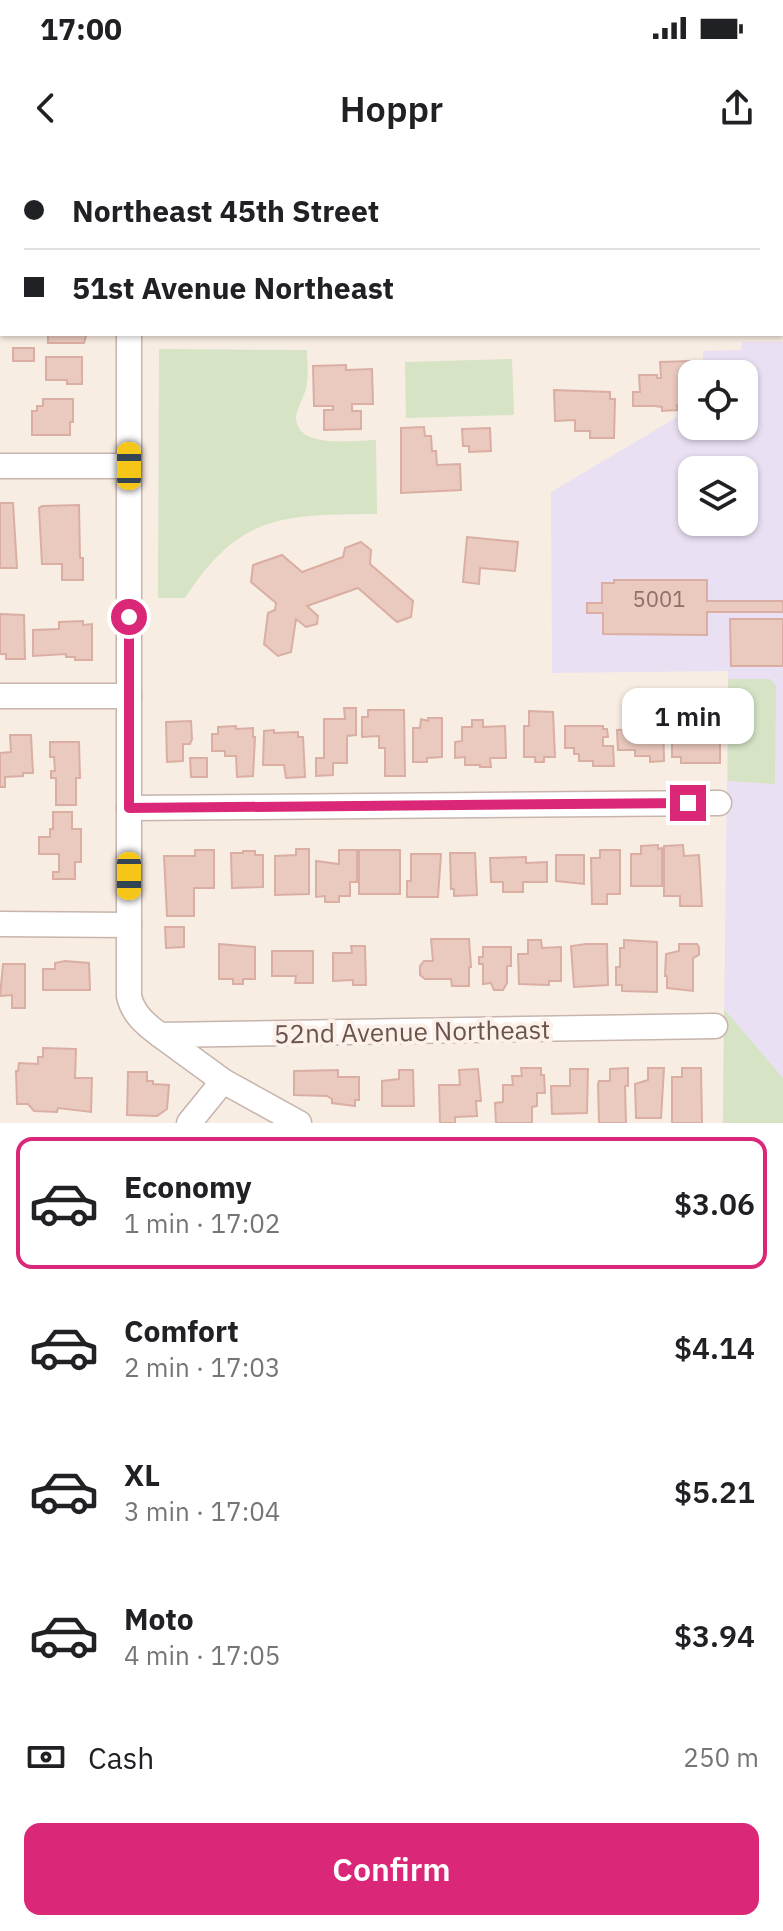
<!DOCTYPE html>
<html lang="en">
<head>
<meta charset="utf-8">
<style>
	:root { --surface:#fff; --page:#f6f6f6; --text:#202124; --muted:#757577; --line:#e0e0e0; --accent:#db2777 }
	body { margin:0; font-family:"IBM Plex Sans",sans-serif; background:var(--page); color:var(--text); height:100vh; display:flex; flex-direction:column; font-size:30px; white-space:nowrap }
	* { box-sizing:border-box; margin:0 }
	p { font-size:26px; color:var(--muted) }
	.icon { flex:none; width:44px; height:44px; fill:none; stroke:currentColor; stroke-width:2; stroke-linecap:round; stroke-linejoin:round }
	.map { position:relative; height:963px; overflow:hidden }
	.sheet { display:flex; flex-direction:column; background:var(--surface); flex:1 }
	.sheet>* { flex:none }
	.banner { position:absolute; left:0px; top:0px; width:784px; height:176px; box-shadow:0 2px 6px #0004; display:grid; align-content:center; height:176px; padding:0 24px; background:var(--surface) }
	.controls { position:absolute; left:678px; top:200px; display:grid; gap:16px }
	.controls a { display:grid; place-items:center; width:80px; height:80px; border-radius:16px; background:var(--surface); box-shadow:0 2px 6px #0004; font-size:40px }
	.end { position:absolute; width:36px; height:36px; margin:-18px; border:10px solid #db2777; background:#fff; box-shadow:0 0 0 4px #fff }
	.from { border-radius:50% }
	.bubble { position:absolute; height:56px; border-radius:16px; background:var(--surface); box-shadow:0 2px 6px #0004; font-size:26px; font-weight:600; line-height:56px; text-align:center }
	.car { position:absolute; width:24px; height:48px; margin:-24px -12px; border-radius:10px; box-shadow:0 0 6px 2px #0007; background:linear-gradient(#f5c518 24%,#345 0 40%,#f5c518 0 76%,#345 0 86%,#f5c518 0) }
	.banner b { display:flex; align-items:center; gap:28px; height:76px; font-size:30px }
	.banner b+b { border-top:2px solid var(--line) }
	.banner i { width:20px; height:20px; background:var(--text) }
	ul { padding:14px 0 0; list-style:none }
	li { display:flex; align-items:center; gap:24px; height:132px; margin:0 16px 12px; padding:0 8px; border:4px solid transparent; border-radius:16px }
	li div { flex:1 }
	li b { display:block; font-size:30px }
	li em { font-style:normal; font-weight:600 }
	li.on { border-color:var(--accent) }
	li>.icon { width:72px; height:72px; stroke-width:1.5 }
	.pay { display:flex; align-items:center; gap:20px; height:88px; padding:0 24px; font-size:30px }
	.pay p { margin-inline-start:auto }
	.button { display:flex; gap:16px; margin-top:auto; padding:16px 24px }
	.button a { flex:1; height:92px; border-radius:16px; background:var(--accent); color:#fff; font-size:32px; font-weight:600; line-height:92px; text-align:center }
	.status { display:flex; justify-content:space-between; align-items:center; height:56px; padding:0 40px; background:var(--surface); direction:ltr }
	.status svg { height:22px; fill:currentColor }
	header { display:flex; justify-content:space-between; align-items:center; height:104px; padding:0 24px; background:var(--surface); font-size:36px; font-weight:600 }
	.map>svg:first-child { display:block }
	.education { fill:#eae0f4; fill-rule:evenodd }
	.green { fill:#d6e3c4 }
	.building { fill:#eac9bf; stroke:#daaea2; stroke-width:2 }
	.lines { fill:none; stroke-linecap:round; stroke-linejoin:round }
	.minor-casing { stroke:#c7b4ac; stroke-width:27 }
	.minor { stroke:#fff; stroke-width:24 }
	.route { stroke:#db2777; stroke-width:10 }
	.labels { text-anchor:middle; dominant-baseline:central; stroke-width:8; stroke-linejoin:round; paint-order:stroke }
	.number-label { font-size:22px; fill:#8c706a }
	.street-label { font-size:26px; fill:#6c534d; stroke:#fcf1e9 }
</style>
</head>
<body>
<div class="status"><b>17:00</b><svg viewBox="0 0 49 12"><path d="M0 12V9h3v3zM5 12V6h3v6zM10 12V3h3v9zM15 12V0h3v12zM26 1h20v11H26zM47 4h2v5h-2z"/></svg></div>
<header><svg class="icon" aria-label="back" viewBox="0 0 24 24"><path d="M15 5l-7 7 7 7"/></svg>Hoppr<svg class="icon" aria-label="share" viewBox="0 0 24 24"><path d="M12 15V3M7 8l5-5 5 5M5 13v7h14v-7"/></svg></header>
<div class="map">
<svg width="783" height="963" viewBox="0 0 783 963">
	<rect width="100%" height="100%" fill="#f8ede3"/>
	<path class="education" d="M742 182H783V963H723L728 511 552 513 551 332 684 253 692 245V266H744V214H703V191L741 190ZM692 310H744V362H692Z"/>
	<g class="green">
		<path d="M159 189 307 190C307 202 309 216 306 228 304 238 297 247 296 257 296 290 355 280 376 280L377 354C284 355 240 353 185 438H158Z"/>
		<path d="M512 199 514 255 406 258 405 202Z"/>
		<path d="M728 519H770L776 526 775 624 728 621Z"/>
		<path d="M724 849 783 918V963H723Z"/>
	</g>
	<g class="building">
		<path d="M48 174H86V176L84 183H48Z"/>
		<rect x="13" y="188" width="21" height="13"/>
		<path d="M46 197H82V224H67V220H46Z"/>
		<path d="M690 201 692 214 690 244 677 245 678 250 662 251V247L654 246H633V232H640L639 215H657V218H661L660 202Z"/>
		<path d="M346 205V210L372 209 373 244H352V251H361V269L324 270V250H333V246H314L313 206Z"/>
		<path d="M554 230 610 232V239H615L614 278H590V271H575V260L555 261Z"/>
		<path d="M43 239H73V262H70V275H32V251H37V246H43Z"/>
		<path d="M424 267 425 276H431L432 291H436L437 305 460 304 461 330 401 333V268Z"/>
		<path d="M490 268 491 291 469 292V286H463L462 269Z"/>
		<path d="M0 343H13L17 408H0Z"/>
		<path d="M79 345 80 398H83V420H62V404H42L39 348 42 346Z"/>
		<path d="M467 377 518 382 515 411 480 408 479 424 463 422Z"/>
		<path d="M361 382 371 390 370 404 413 441 411 457 397 462 358 428 307 446 318 456 317 464 306 467 296 459 291 492 278 496 264 484 268 453 275 450 276 443 251 422 253 405 282 395 302 412 343 397 345 388Z"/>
		<path d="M614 420H707V441H783V452H707V475L603 474V453H587V443H602V423H614Z"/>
		<path d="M0 454 24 455 25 499H6V494H0Z"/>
		<path d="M730 459H783V506H731Z"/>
		<path d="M83 461V465L92 464V500H75V497H66V494L33 496V470L59 469V462Z"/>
		<path d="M344 548H356V575L347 576V603H333V615L316 616V598H324V559H345Z"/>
		<path d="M368 550H404L405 616H385V588H379V576L362 577V557H368Z"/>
		<path d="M529 551 553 552 555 597H544V602H535V597H524V566H529Z"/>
		<path d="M663 552 664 601 650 602V596H635V590H618L617 570 645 569V553Z"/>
		<path d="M428 558H442V597L427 598V602H413V568H420L421 559 428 561Z"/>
		<path d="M472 560H483V567L505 566 506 598H490L491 607H480V605H465V597L455 598V582L462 581V567H472Z"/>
		<path d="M191 561 192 579 190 584H183V601L167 602 166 562Z"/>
		<path d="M692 561 693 575H720V603H681V597H672V562Z"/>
		<path d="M236 566V569L253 568V577H255L253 616 237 617 236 596H225V591H212V574H218V567Z"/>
		<path d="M565 566H603V569H607L608 577H603V586H613L614 606H593V601H579V594H574V588H565Z"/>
		<path d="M274 570V573L298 572V577H303L305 617 286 618 284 605H263L264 571Z"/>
		<path d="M10 575H31L33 613H23V616L5 617V627H0V593L11 592Z"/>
		<path d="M50 582H79L80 618H76V645H56V618H51V611H55L54 597H50Z"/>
		<path d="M190 598H207V617H191Z"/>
		<path d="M53 652H72V669H81V702H75V719H53V712H59V694H39V677H50V669H53Z"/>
		<path d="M658 685V689L662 688V726H631V694H641V686Z"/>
		<path d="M683 685 684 696 699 695 702 746H680V736H664V686Z"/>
		<path d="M296 689H309V734L275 735V696L296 695Z"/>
		<path d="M195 690H214V728H194V756H167L164 696H195Z"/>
		<path d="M339 690H357V722H350V736H339V742H325V736L316 737V701L339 704Z"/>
		<rect x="359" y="690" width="41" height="44"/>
		<path d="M600 690H620V734H607V744H592L591 698H600Z"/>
		<path d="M243 691H255V695H263V727L232 728 231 693H243Z"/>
		<path d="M450 693H475L477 735 454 736V729H451Z"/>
		<path d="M411 694H441L438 737H407V721H411Z"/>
		<path d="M556 695H584V724L556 721Z"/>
		<path d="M526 697V703L547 702V722H523V732H503V722H491L490 698Z"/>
		<path d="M165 767H184V787L166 788Z"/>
		<path d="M431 779H469L471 807H469V826H452L451 819H425L420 815V806L424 801H433Z"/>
		<path d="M528 780H541L542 788 561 787V821H549V825L519 824 518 794H528Z"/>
		<path d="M624 780 657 782V832L622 831V825H616V807H620V788H624Z"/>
		<path d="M219 784 255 787V819H243V824H233V819H219Z"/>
		<path d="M586 784H607L608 825 574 827 571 786Z"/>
		<path d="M679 784H697L699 787V795L693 798V831L667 828V816H665L666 794 679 791Z"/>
		<path d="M351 786H365L366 825H353V820L333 821V793H352Z"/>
		<path d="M483 787H511V806H507V823L503 830H494L491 823 483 824V804H479V797H483Z"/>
		<path d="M272 791H313V823H295L296 816H272Z"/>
		<path d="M65 801 89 803 90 830H43V809H55V803Z"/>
		<path d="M3 804H25V848H12V835L0 836Z"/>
		<path d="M43 888 76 889 75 918H92L91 952 58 948 57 952 34 951 28 944H17L16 911H18L19 903 38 904V897H43Z"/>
		<path d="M521 908H541V915H544L545 933H537V946L532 947V963H496L495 943 503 942V925H513L512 916H522Z"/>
		<path d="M628 908V926H625L626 963H599L598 924 599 921H610V909Z"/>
		<path d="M648 908H664L661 958H636L635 924 648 920Z"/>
		<path d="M682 908H701L702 963H672V917H682Z"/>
		<path d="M478 909 481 941H476L477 956 455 957V963H440L439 925H460L459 910Z"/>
		<path d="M570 909H588L587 953 552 954 551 926H570Z"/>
		<path d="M338 910V917H359V940H355V946L332 943V939L327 936 294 935V911Z"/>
		<path d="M399 910H413L414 946H382V921L399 919Z"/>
		<path d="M128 912H147V921H153V924L169 925 167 949 157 956 127 955Z"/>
	</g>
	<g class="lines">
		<defs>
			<g id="minor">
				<path d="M723 0V2"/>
				<path d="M129 2V0"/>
				<path d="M782 154H783"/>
				<path d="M129 174V836C133 854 145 864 160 875L715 866"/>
				<path d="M0 306H129"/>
				<path d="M0 536H129"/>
				<path d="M129 648 719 643"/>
				<path d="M0 764 129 765"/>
				<path d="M160 875 223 921 299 963"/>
				<path d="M189 963 223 921"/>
			</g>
		</defs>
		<use href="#minor" class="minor-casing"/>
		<use href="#minor" class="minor"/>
	</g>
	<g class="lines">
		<path class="route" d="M129 457V648L688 643"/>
	</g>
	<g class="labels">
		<g class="number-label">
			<text x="659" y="438">5001</text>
		</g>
		<g class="street-label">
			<text transform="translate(412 871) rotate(-1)">52nd Avenue Northeast</text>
		</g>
	</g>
</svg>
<div class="controls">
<a><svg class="icon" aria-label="locate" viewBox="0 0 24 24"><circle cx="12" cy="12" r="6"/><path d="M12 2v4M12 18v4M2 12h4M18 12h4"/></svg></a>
<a><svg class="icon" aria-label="layers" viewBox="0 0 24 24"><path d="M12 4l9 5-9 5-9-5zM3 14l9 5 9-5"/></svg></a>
</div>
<i class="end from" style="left:129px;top:457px"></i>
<i class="end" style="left:688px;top:643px"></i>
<div class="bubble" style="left:622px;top:528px;width:132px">1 min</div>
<i class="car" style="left:129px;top:306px;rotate:0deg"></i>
<i class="car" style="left:129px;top:716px;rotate:180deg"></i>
<div class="banner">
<b><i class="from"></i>Northeast 45th Street</b>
<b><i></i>51st Avenue Northeast</b>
</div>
</div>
<section class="sheet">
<ul>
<li class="on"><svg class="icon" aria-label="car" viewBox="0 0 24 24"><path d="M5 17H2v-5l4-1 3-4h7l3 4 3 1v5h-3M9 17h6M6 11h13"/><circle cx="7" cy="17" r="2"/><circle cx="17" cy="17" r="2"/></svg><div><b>Economy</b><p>1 min · 17:02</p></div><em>$3.06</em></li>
<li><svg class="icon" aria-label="car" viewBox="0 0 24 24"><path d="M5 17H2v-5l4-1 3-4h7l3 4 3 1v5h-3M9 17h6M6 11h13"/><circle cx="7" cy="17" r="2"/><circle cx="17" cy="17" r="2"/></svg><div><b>Comfort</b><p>2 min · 17:03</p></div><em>$4.14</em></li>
<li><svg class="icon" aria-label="car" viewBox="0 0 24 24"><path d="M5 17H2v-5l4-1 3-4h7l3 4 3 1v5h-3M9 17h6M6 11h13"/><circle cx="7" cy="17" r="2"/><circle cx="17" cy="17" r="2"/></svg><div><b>XL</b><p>3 min · 17:04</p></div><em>$5.21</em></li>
<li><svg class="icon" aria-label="car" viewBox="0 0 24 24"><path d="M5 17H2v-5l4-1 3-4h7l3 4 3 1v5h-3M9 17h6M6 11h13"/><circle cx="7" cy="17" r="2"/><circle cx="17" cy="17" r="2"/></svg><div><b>Moto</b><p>4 min · 17:05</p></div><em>$3.94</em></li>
</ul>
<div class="pay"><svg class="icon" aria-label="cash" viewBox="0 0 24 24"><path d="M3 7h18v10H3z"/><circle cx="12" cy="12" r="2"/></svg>Cash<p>250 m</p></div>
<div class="button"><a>Confirm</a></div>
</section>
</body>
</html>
